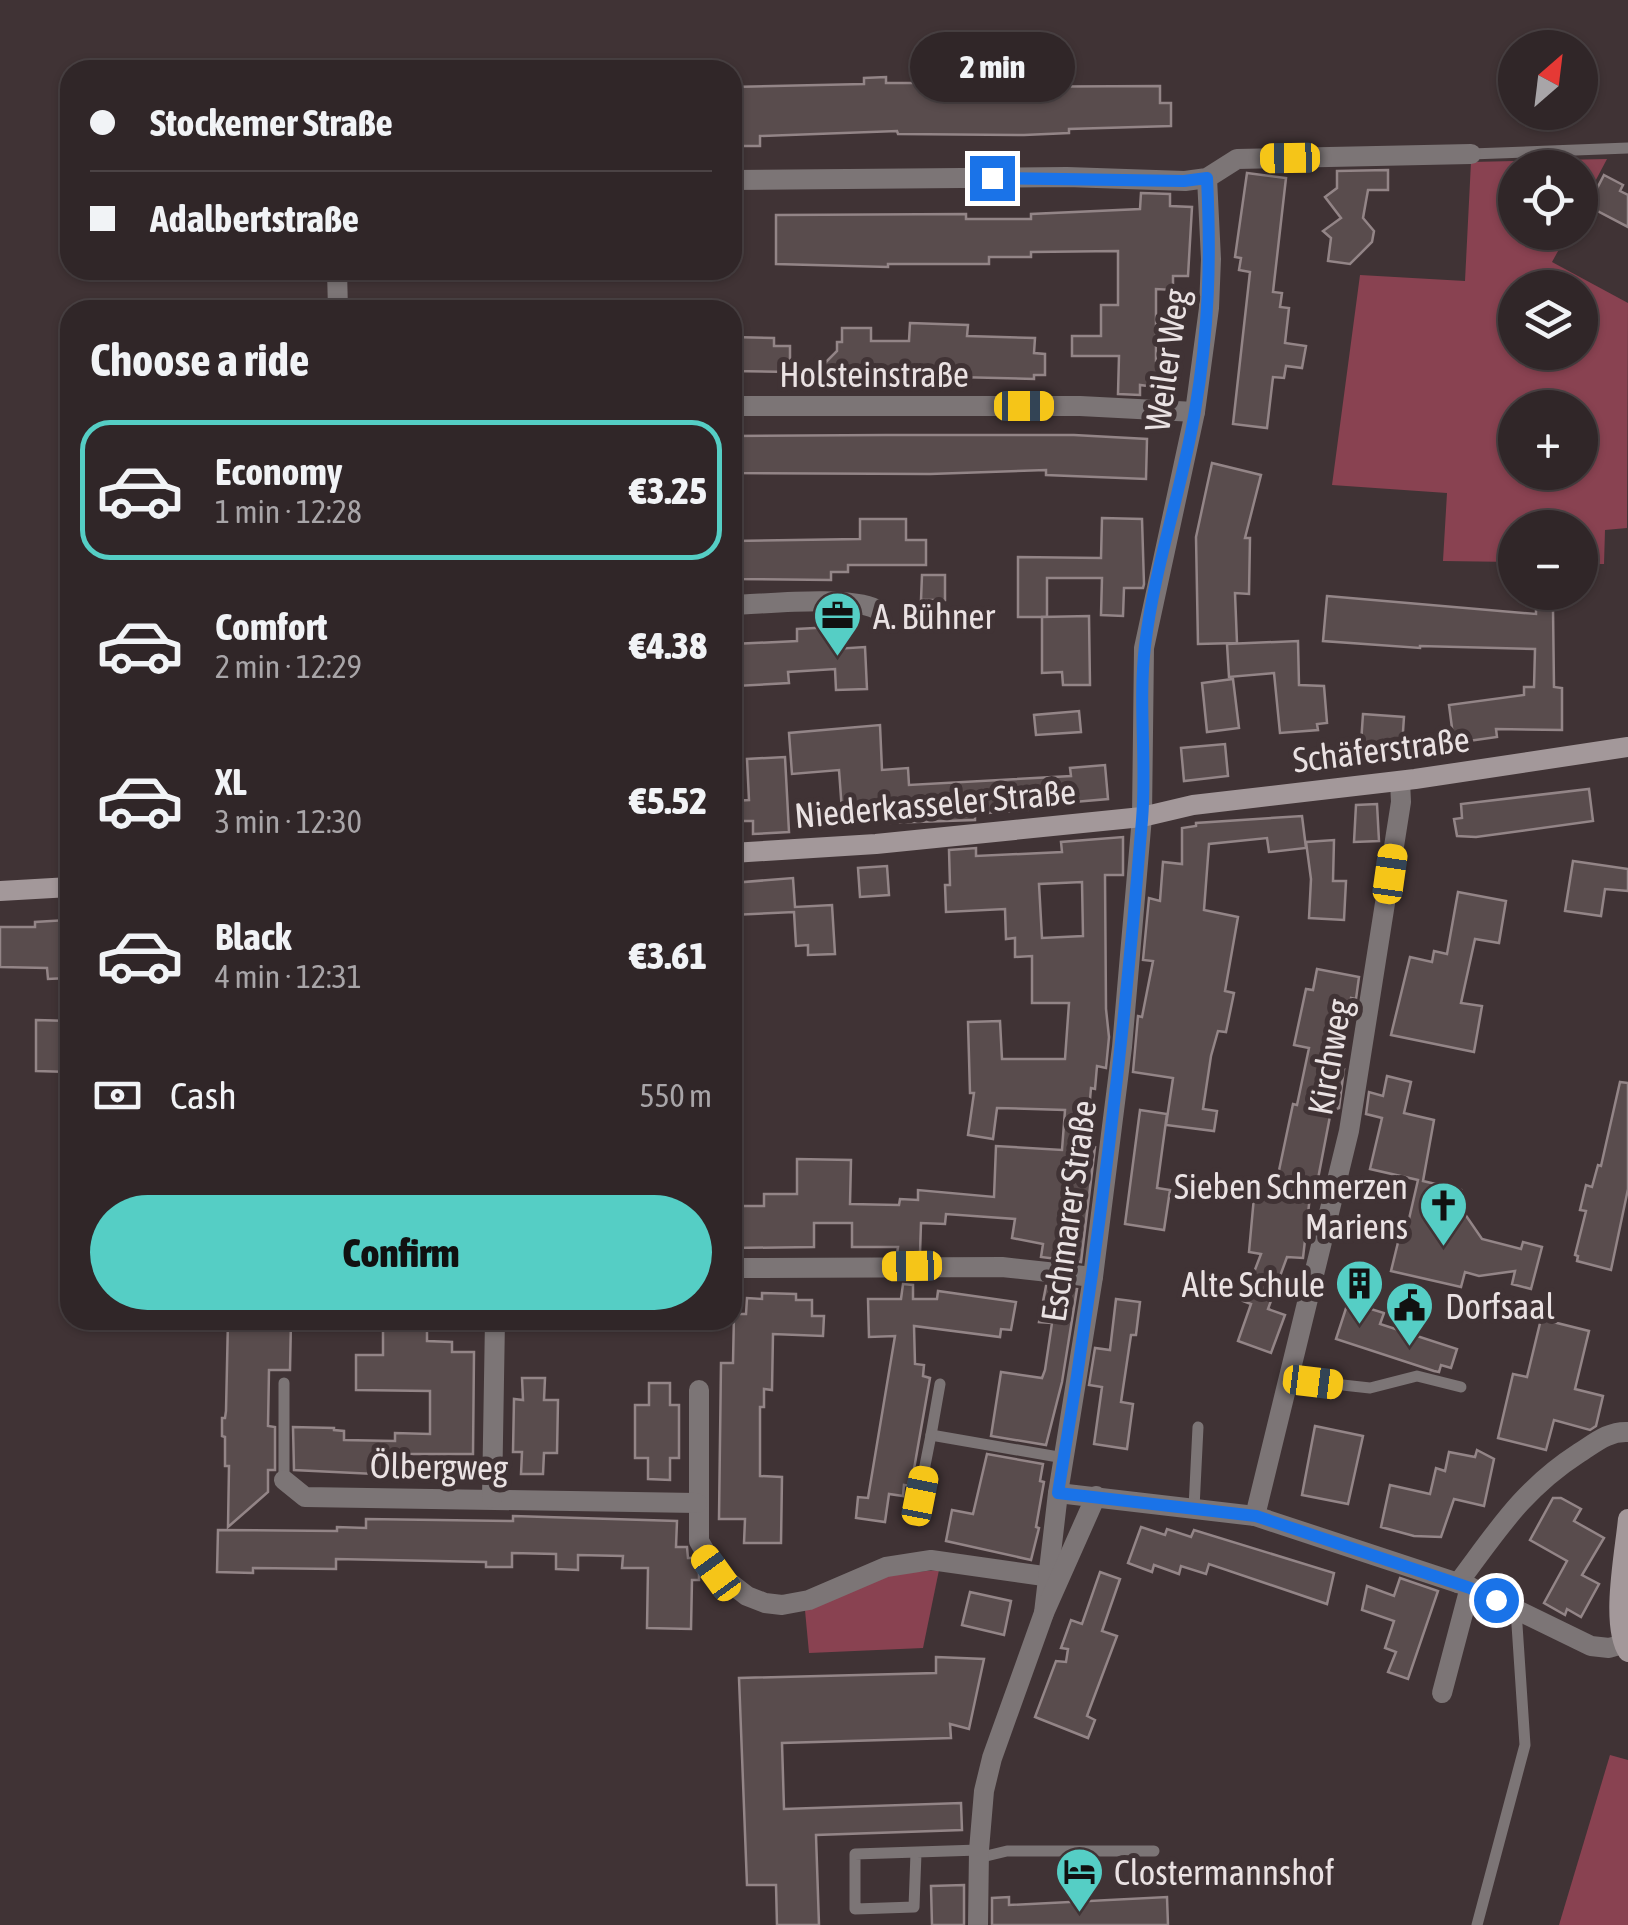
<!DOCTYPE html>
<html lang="en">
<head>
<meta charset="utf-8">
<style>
	:root { --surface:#302628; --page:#3c3234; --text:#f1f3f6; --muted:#a8a5a8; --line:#4b4345; --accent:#55cec5 }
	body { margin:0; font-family:"Asap Condensed",sans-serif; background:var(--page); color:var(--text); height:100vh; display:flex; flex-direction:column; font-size:38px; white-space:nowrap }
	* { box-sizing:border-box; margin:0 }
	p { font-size:32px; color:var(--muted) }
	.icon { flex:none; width:55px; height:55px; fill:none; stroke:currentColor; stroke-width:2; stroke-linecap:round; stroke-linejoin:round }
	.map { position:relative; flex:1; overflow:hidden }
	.side { position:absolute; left:60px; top:300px; width:682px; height:1030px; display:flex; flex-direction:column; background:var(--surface); border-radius:30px; box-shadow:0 2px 8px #0004,0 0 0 2px var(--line) }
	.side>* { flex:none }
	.top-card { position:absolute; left:60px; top:60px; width:682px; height:220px; border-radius:30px; box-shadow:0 2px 8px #0004,0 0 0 2px var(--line); display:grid; align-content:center; height:220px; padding:0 30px; background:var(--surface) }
	.needle { width:65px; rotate:28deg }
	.tools { position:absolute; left:1498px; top:30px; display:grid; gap:20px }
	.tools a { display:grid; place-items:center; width:100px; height:100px; border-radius:50%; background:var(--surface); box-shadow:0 2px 8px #0004,0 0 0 2px var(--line); font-size:50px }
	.end { position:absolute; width:45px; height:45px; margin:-22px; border:12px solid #1a73e8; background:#fff; box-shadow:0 0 0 5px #fff }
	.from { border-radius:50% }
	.bubble { position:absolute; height:70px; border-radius:35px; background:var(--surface); box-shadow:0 2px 8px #0004,0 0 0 2px var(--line); font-size:32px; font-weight:800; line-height:70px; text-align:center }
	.car { position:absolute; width:30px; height:60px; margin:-30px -15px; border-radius:12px; box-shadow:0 0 8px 2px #0007; background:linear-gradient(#f5c518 24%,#345 0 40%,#f5c518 0 76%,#345 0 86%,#f5c518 0) }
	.top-card b { display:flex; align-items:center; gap:35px; height:95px; font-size:38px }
	.top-card b+b { border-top:2px solid var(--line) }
	.top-card i { width:25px; height:25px; background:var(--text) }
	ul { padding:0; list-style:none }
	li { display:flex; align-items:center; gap:30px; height:140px; margin:0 20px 15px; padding:0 10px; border:5px solid transparent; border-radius:30px }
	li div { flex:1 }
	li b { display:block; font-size:38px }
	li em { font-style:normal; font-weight:800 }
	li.current { border-color:var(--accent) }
	li>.icon { width:90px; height:90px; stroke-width:1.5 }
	h2 { padding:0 30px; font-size:45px; line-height:120px }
	.pay { display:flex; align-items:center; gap:25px; height:110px; padding:0 30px; font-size:38px }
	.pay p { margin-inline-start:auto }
	.button { display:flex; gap:20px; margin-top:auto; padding:20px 30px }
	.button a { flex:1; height:115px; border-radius:60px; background:var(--accent); color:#111; font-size:40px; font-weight:800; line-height:115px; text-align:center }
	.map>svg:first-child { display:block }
	.green { fill:#894251; fill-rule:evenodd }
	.building { fill:#594c4d; stroke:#938587; stroke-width:2.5; fill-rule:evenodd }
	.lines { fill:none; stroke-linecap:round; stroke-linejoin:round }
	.lane { stroke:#7c7576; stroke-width:11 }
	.street { stroke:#7c7576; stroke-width:20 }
	.secondary { stroke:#a3989a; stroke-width:20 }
	.route { stroke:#1a73e8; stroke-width:12 }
	.labels { text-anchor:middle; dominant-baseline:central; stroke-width:10; stroke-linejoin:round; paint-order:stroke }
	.street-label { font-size:35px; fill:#eae2e3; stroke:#403335 }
	.poi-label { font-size:35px; fill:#eae2e3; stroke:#403335; text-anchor:start }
</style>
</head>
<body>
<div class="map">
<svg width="1628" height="1925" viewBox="0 0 1628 1925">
	<rect width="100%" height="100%" fill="#403335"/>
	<g class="green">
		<path d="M1607 159 1580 210V168H1515V232L1568 233 1552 262 1628 303 1627 528 1605 530 1604 564H1580V528H1515V562L1443 561 1447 493 1332 485 1360 275 1465 281 1471 162ZM1515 288H1580V352H1515ZM1515 408H1580V472H1515Z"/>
		<path d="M939 1570 923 1648 809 1653 805 1610 890 1574Z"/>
		<path d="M1610 1755 1628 1760V1925H1559Z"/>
	</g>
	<g class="building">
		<path d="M886 77V83H968V87L1160 86V103H1171V126L1069 129V133L1024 135 898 134 897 131 760 136V146H732V87L864 84V78Z"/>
		<path d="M1388 170V190H1368L1363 218 1374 231 1372 242 1350 264 1328 261 1331 238 1323 231 1341 218 1325 197 1337 188V171Z"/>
		<path d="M1247 173 1286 178 1273 292 1282 293 1280 307 1289 308 1285 343 1306 346 1302 368 1286 366 1284 378 1273 377 1267 428 1233 424 1250 272 1239 270 1241 258 1235 257Z"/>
		<path d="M1604 175 1623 185 1620 191 1628 195V227L1588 206Z"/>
		<path d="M1141 193 1170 194V206L1192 207 1188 276H1173V290L1156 289V361L1180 365 1177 390 1140 385V395L1118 394 1119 356H1072V336H1101V305H1118V251L1031 252V257H989V264H888V267L776 264V215L966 214V219H1031V214L1140 209Z"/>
		<path d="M910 323 968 325 967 336 1035 338 1034 353 1045 354V375H1034V379L957 377V385L907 383 908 370H818L837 351V342H842V328H871V341H909Z"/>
		<path d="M732 337 774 338V346H790V372L732 371Z"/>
		<path d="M886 435H1074L1147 439 1146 479 1046 475V470L930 474 732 473V436Z"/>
		<path d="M1212 463 1261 475 1245 538H1250L1249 594 1235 593 1237 643 1198 644 1196 537Z"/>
		<path d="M1102 518 1142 519 1144 584 1143 588H1124L1123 616 1101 615 1102 578H1047V617H1018V557L1101 558Z"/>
		<path d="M860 519H906V540H926V565H848V572H831V580L732 579V541L860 539Z"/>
		<path d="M922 575H945V600H921Z"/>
		<path d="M1327 596 1536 614V609H1553L1554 687 1562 688V730L1496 729 1497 737 1454 743 1449 705 1524 695V687H1534L1535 649 1420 646V648L1323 641Z"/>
		<path d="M1089 616 1090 685H1063L1062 672 1042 673V617Z"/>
		<path d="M833 627 834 649 865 647 867 689 836 690 835 669 788 672 789 683 736 686 733 644 797 641V629Z"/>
		<path d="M1298 641 1299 685 1324 686 1327 723 1317 724 1318 730 1280 733 1274 673 1229 677 1227 644Z"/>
		<path d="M1233 679 1239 728 1207 732 1202 683Z"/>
		<path d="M1079 711 1081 732 1036 735 1034 715Z"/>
		<path d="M1363 714 1404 717 1401 761 1360 758Z"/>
		<path d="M880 725 882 770 908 768 909 785 1071 776 1070 768 1105 765 1108 799 1050 804 1051 808 975 814V820L886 823 885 809 842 811 839 770 792 774 789 733Z"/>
		<path d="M1225 744 1228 776 1184 781 1181 748Z"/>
		<path d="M785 757 789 832 753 834V821H732V801L749 800 747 759Z"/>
		<path d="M1589 789 1593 821 1476 837 1457 836 1454 819 1462 818 1461 804Z"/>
		<path d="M1377 804 1379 841 1354 842 1356 805Z"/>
		<path d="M1302 816 1306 848 1269 852 1267 838 1209 844 1204 910 1238 917 1225 991 1234 993 1226 1032 1218 1031 1211 1056 1203 1109 1217 1111 1214 1131 1166 1125 1173 1078 1133 1072 1138 1016 1142 1017 1153 961 1143 960 1149 898 1160 901 1163 862 1182 864V828L1196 826V823Z"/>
		<path d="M1123 837V875H1105L1106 1009 1109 1037 1106 1068 1097 1066 1095 1089 1091 1088 1086 1146 1095 1147 1081 1262 1041 1257 1043 1244 1012 1238 1015 1219 946 1214 945 1224 921 1223 920 1254H897L898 1247H852V1223H814V1247L732 1248V1206H764V1194H797V1159L851 1160 850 1204 899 1205 900 1199 918 1200V1190L994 1197 996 1146 1062 1150 1065 1110 997 1108 993 1139 968 1135 974 1093H970L968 1022 1000 1021 1002 1059H1065L1069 1003H1032V956L1015 957V938L1006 939 1005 909 946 912 945 885H950L949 850 976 848V856L1062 852 1061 842ZM1082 882 1083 936 1042 938 1039 884Z"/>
		<path d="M1334 840 1333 881H1346L1344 920 1309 918 1311 879 1306 842Z"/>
		<path d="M1573 861 1628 869V891L1605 889 1601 916 1565 911Z"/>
		<path d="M887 866 889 895 860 897 858 868Z"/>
		<path d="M793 878 795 907 832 905 835 954 808 955V945L796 946 794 912 732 915V883Z"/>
		<path d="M1458 892 1506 901 1499 943 1475 939 1461 1003 1482 1006 1474 1052 1391 1035 1410 957 1432 962 1434 951 1447 954Z"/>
		<path d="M67 920 68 978 48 979 47 968 0 967V927H35V922Z"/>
		<path d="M1317 969 1359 977 1356 999 1351 998 1337 1068 1344 1069 1339 1108 1331 1111 1317 1184 1315 1188 1311 1187 1303 1258 1287 1257 1268 1309 1285 1315 1271 1353 1238 1341 1251 1304 1243 1301 1261 1254 1249 1252 1254 1197 1273 1199 1293 1104 1297 1105 1309 1048 1294 1045 1306 989 1313 990Z"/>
		<path d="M36 1020 70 1021V1072L36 1071Z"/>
		<path d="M1387 1076 1411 1082 1404 1113 1434 1120 1423 1181 1461 1190 1458 1204 1482 1239 1521 1249 1523 1242 1542 1247 1531 1289 1512 1284 1515 1271 1479 1276 1465 1272 1461 1287 1391 1271 1404 1218 1409 1219 1418 1180 1370 1169 1382 1118 1366 1114 1369 1092 1383 1096Z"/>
		<path d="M1620 1082 1628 1083V1189L1611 1270 1577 1261 1578 1256 1575 1255 1586 1211 1580 1210 1586 1185 1592 1187 1598 1165 1601 1166Z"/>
		<path d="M1140 1110 1167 1114 1157 1188 1170 1190 1164 1230 1125 1224Z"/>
		<path d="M903 1284 913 1285V1299H937L938 1291 1016 1302 1011 1330 1001 1329 1000 1337 914 1326 915 1364 924 1365 923 1376 930 1378 911 1486 904 1485 903 1496 889 1494 885 1522 856 1518 858 1497 868 1498 895 1336 869 1337 868 1299H901Z"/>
		<path d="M1046 1286 1077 1289 1062 1382 1046 1445 991 1436 1001 1372 1042 1378 1045 1370 1052 1323 1039 1322Z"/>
		<path d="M762 1293 796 1294V1300H812V1316H824L823 1336 773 1334 772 1390 764 1389V1407H760V1476L782 1477 781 1543H744L745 1519H719L721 1363H733L734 1314H746L747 1298 762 1299Z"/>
		<path d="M1116 1299 1140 1302 1136 1335H1131L1121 1402 1133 1404 1127 1449 1094 1444 1102 1387 1089 1385 1095 1348 1110 1350Z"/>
		<path d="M1348 1302 1384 1313 1380 1324 1457 1349 1451 1368 1441 1365 1439 1372 1434 1371 1336 1339Z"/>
		<path d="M1541 1319 1589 1331 1575 1389 1603 1396 1596 1426 1590 1430 1554 1420 1546 1450 1498 1438 1513 1374 1527 1377Z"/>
		<path d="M228 1320H291L290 1370H269L268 1426 275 1427V1470H268V1492L228 1527 229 1466H225V1437L222 1436V1418H225L226 1411Z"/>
		<path d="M383 1320H427V1341L452 1342V1352H474L473 1454H407L406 1462H395V1475L294 1470 293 1427 334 1428V1430L344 1431V1440L395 1441V1433L430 1434V1391L356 1390V1355H383Z"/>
		<path d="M522 1378H545L544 1400H558L557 1453H544L543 1474H521L522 1452H513L514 1399 523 1400Z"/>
		<path d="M649 1383H670V1405H679V1458H670V1480L648 1479V1458H635V1405H649Z"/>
		<path d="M1315 1426 1363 1436 1348 1504 1302 1495Z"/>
		<path d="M1477 1450 1494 1459 1484 1506 1454 1499 1441 1537 1414 1536 1381 1527 1390 1485 1430 1494 1436 1468 1445 1471 1449 1452 1475 1457Z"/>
		<path d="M987 1454 1043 1464 1040 1481 1044 1482 1036 1527 1039 1528 1031 1560 946 1541 952 1510 973 1514Z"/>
		<path d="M1553 1498H1561L1581 1509 1574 1521 1604 1538 1582 1575 1599 1584 1581 1617 1567 1609 1565 1615 1544 1603 1567 1561 1530 1540Z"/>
		<path d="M513 1516 677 1521 676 1547H687L688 1558H693L699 1569V1580H692L691 1629 647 1628 648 1568H622L623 1556 578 1555V1570L556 1569V1554L512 1553V1567H486V1562L336 1559V1569L253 1568V1573L217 1572 218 1530 337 1531V1527L366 1528V1519L513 1521Z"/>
		<path d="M1141 1527 1165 1535 1167 1529 1191 1537 1194 1530 1334 1573 1327 1604 1209 1564 1206 1574 1181 1566 1179 1574 1154 1565 1152 1572 1128 1563Z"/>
		<path d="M1100 1572 1120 1579 1102 1631 1117 1636 1087 1716 1095 1720 1088 1738 1035 1717 1056 1661 1066 1662 1068 1649 1061 1648 1071 1620 1082 1624Z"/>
		<path d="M1400 1578 1438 1591 1408 1679 1388 1672 1396 1652 1385 1648 1394 1621 1362 1610 1367 1586 1394 1596Z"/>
		<path d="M970 1592 1011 1601 1004 1635 962 1625Z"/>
		<path d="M936 1657 984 1659 969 1729 950 1724 951 1738 782 1743 784 1809 961 1803 962 1830 816 1835 819 1925H777L776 1885H747L739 1678 936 1673Z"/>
		<path d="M964 1885V1925H932L931 1886Z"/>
		<path d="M1009 1897V1905L1167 1897 1168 1925H992V1898Z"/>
	</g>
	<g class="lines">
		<g class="lane">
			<path d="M1471 154 1628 148"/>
			<path d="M1288 1379 1370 1388 1417 1376 1461 1387"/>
			<path d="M940 1384 931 1435 1064 1458"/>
			<path d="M284 1480V1383"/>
			<path d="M919 1496 931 1435"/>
			<path d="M1194 1508 1198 1427"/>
			<path d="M916 1853 914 1907 855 1909V1854L979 1850"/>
			<path d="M978 1858 1007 1851H1154"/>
			<path d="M1477 1925 1525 1745 1516 1610"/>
		</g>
		<g class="street">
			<path d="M732 180 1067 177 1185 181 1207 178 1237 159 1471 154"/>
			<path d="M337 270 338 310"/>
			<path d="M732 406H1080L1195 412"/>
			<path d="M732 605C768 604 846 595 876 609"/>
			<path d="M732 1268 1002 1267 1093 1277"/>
			<path d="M699 1390V1541L717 1573 747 1596 765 1603 782 1605 809 1600 886 1567 931 1560 1058 1578"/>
			<path d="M284 1480 305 1497 697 1503"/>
			<path d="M1058 1493 1255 1516 1470 1587 1591 1646 1609 1648 1623 1644"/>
			<path d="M492 1498 495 1320"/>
			<path d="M1255 1516 1349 1131 1401 802 1400 781"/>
			<path d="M1458 1583C1498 1530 1522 1490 1579 1453 1595 1443 1608 1431 1628 1432"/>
			<path d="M1044 1613 1058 1493 1093 1277 1122 1047 1142 817 1144 648 1195 412 1209 308 1211 259 1207 178"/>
			<path d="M1442 1693 1470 1587"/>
			<path d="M978 1925 979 1850 984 1791 992 1758 1044 1613 1096 1496"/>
		</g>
		<g class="secondary">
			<path d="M732 853 876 844 1142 817 1193 805 1415 779 1628 747"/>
			<path d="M0 891 70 887"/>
			<path d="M1628 1519C1625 1552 1610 1625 1628 1652"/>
		</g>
	</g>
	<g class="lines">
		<path class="route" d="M992 178 1184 181 1207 178C1211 260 1209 329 1195 411 1182 490 1154 567 1145 646 1138 704 1147 762 1142 820 1124 1046 1096 1270 1058 1493L1256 1516 1470 1588 1496 1600"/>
	</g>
	<defs>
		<symbol id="office-pin" viewBox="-11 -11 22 30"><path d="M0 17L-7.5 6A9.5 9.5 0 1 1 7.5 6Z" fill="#55cec5" stroke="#403335"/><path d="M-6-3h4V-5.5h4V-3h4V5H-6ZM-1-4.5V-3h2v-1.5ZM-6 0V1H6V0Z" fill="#111"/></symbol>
		<symbol id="church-pin" viewBox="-11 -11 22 30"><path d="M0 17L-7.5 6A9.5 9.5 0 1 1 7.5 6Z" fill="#55cec5" stroke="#403335"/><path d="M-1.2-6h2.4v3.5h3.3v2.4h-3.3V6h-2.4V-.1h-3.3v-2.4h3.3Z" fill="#111"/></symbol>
		<symbol id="building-pin" viewBox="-11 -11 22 30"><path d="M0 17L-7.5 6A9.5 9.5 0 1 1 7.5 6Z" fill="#55cec5" stroke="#403335"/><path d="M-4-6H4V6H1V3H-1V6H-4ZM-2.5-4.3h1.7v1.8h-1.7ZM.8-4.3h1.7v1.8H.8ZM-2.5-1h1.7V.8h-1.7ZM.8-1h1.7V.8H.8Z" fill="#111"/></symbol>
		<symbol id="civic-pin" viewBox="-11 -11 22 30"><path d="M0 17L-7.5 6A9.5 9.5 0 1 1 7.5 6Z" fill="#55cec5" stroke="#403335"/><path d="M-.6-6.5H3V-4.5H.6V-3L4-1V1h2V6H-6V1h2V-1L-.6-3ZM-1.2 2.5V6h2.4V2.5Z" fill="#111"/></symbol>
		<symbol id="hotel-pin" viewBox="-11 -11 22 30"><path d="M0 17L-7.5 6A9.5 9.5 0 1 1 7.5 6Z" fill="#55cec5" stroke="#403335"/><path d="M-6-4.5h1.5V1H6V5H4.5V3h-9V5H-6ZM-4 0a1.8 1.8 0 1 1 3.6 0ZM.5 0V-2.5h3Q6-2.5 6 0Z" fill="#111"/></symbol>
	</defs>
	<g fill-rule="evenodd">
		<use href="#office-pin" x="810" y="588" width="55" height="75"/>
		<use href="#church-pin" x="1416" y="1178" width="55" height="75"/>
		<use href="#building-pin" x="1332" y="1256" width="55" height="75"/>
		<use href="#civic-pin" x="1382" y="1278" width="55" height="75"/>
		<use href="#hotel-pin" x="1052" y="1844" width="55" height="75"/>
	</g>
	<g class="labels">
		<g class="street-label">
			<text transform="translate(1166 360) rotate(-82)">Weiler Weg</text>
			<text x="874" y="374">Holsteinstraße</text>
			<text transform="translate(1381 749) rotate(-7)">Schäferstraße</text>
			<text transform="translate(935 803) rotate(-5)">Niederkasseler Straße</text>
			<text transform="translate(1329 1057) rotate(-80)">Kirchweg</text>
			<text transform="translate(1068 1211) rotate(-82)">Eschmarer Straße</text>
			<text transform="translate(439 1466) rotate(1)">Ölbergweg</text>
		</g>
		<g class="poi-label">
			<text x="873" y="616">A. Bühner</text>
			<text x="1408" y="1186" text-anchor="end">Sieben Schmerzen<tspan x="1408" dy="40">Mariens</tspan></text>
			<text x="1325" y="1284" text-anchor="end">Alte Schule</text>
			<text x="1445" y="1306">Dorfsaal</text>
			<text x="1114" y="1872">Clostermannshof</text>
		</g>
	</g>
</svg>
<div class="tools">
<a><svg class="needle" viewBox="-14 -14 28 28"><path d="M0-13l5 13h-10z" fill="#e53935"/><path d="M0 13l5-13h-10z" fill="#a8a5a8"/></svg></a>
<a><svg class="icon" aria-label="locate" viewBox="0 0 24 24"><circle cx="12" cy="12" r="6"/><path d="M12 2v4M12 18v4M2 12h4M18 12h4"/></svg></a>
<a><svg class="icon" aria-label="layers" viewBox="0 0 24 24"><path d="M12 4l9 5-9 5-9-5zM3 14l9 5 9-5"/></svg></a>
<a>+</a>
<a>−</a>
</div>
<i class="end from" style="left:1496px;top:1600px"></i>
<i class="end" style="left:992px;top:178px"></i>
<div class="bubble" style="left:910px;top:32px;width:165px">2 min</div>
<i class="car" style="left:1290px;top:158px;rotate:269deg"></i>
<i class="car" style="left:1024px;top:406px;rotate:90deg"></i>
<i class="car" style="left:1390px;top:874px;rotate:8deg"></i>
<i class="car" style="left:912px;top:1266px;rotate:269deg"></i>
<i class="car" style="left:1313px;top:1382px;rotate:97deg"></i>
<i class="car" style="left:920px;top:1496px;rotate:11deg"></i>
<i class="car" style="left:716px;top:1573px;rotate:324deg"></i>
<div class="top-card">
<b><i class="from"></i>Stockemer Straße</b>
<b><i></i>Adalbertstraße</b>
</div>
<section class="side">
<h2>Choose a ride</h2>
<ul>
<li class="current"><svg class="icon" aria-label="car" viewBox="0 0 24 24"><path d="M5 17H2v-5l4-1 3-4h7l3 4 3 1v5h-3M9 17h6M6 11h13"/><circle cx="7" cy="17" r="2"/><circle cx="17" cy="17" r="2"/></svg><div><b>Economy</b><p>1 min · 12:28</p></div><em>€3.25</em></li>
<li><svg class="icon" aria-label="car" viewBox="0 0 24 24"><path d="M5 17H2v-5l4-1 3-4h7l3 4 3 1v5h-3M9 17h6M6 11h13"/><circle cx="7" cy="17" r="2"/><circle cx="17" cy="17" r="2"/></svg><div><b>Comfort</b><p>2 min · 12:29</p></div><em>€4.38</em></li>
<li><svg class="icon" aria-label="car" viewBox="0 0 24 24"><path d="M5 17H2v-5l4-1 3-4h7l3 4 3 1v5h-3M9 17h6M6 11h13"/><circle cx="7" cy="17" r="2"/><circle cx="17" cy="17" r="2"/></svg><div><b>XL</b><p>3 min · 12:30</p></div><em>€5.52</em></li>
<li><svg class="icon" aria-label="car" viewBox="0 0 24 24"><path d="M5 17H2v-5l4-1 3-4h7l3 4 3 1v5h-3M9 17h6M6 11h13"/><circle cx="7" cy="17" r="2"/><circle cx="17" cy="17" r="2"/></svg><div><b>Black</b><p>4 min · 12:31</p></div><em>€3.61</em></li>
</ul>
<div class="pay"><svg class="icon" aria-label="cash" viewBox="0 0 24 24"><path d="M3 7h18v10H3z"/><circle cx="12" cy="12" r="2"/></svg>Cash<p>550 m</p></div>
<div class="button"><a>Confirm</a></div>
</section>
</div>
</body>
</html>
